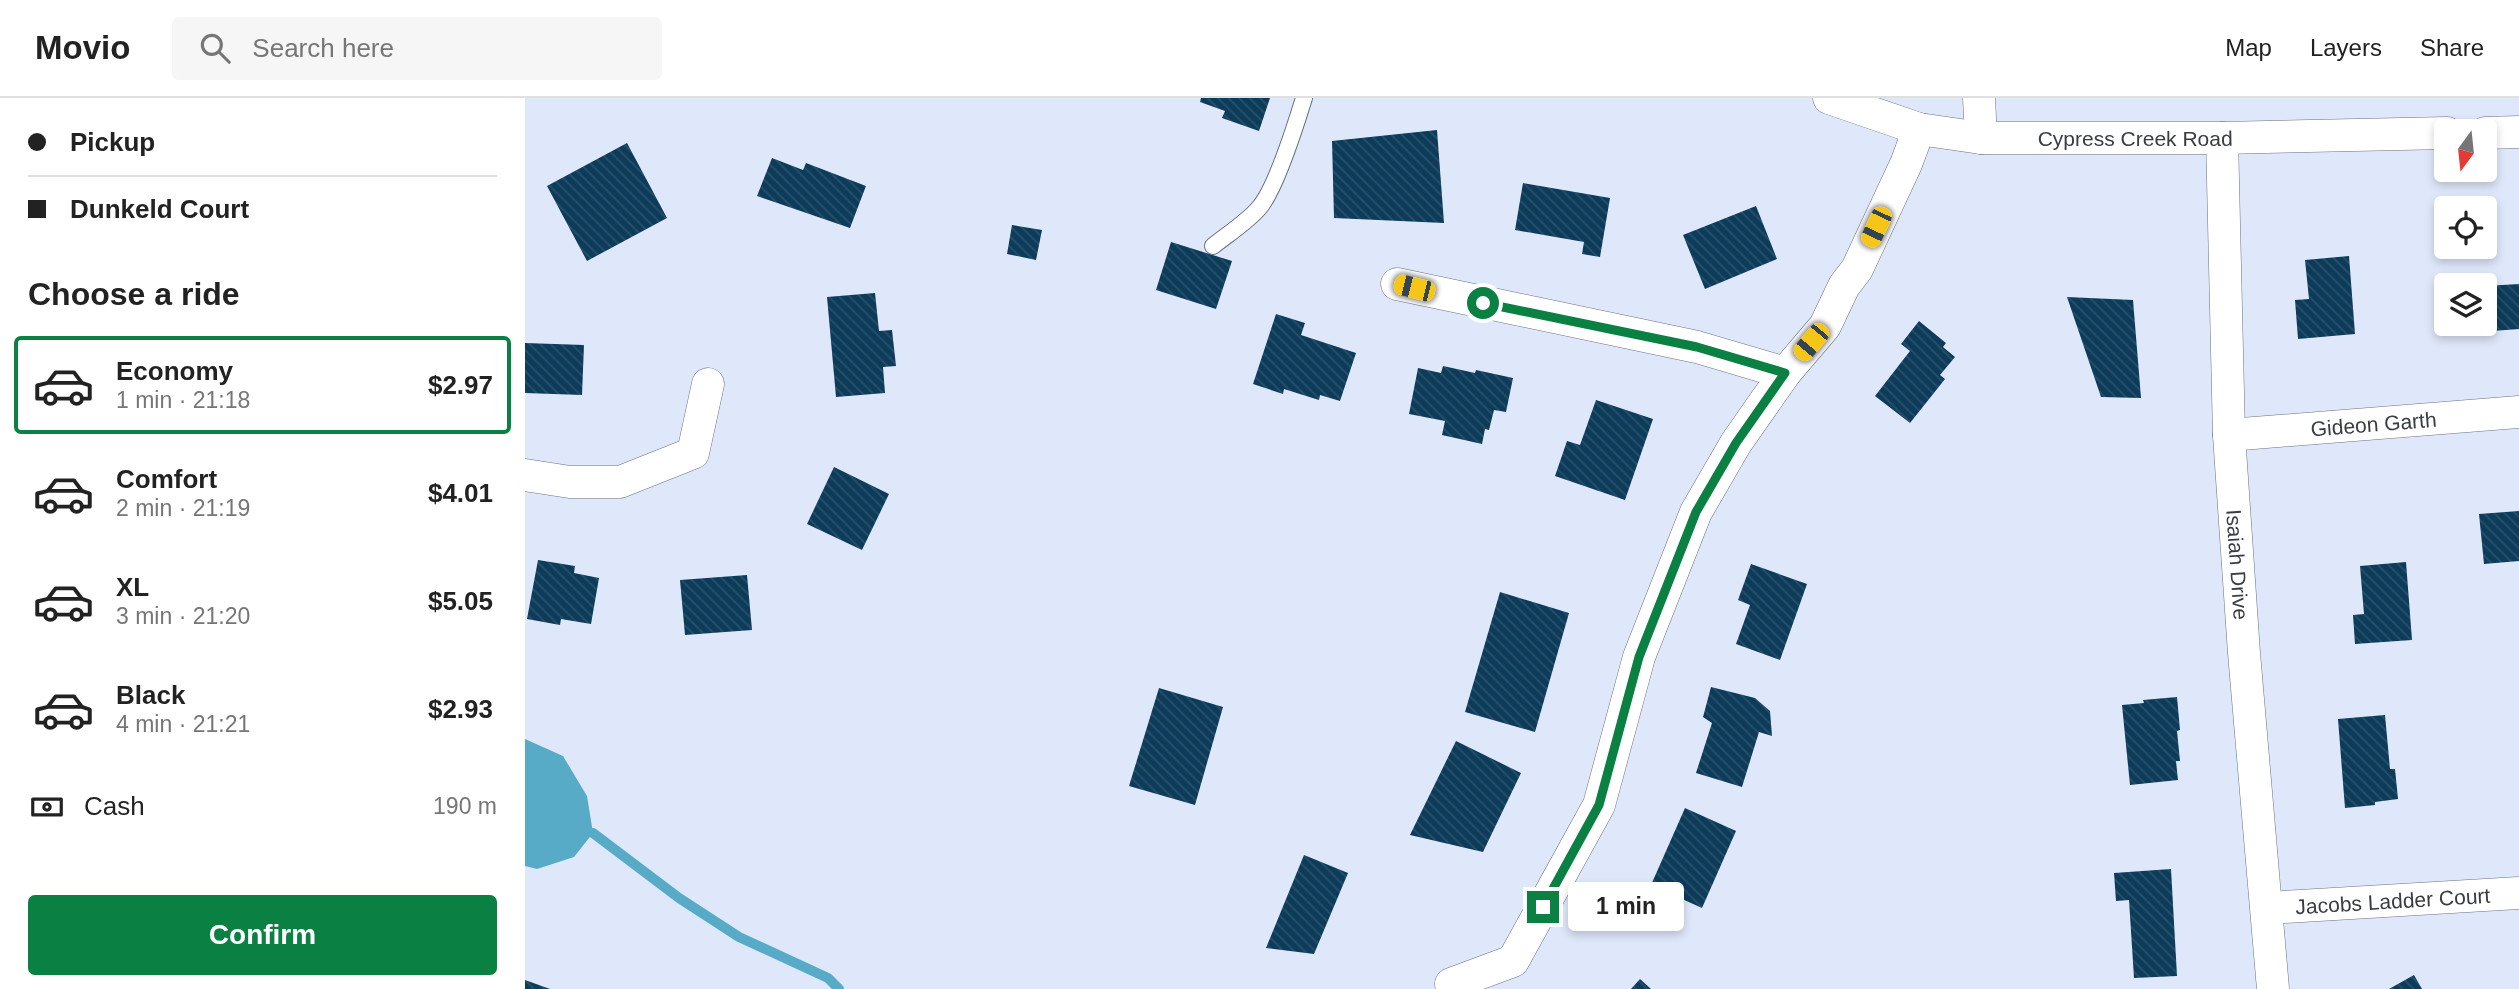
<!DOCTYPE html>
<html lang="en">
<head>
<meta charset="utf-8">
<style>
	:root { --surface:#fff; --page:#f6f6f6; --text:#222; --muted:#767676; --line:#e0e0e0; --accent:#0b8043 }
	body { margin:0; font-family:Arial,sans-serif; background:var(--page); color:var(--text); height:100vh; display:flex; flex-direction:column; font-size:26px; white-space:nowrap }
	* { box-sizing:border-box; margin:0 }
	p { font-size:23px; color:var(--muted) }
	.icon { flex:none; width:38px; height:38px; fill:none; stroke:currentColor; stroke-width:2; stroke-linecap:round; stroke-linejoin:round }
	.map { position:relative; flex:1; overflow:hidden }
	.sheet { display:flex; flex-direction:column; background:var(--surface); width:525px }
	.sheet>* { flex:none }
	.guide { display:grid; align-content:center; height:154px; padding:0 28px; background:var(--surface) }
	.needle { width:46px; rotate:195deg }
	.fabs { position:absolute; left:1909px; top:21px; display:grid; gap:14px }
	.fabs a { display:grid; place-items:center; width:63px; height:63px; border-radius:7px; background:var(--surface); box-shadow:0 4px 10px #0003; font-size:35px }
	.end { position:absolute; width:32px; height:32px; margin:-16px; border:9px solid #0b8043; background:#fff; box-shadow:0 0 0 4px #fff }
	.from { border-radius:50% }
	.bubble { position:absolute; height:49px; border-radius:7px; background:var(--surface); box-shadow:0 4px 10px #0003; font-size:23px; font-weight:700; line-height:49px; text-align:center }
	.car { position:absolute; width:21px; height:42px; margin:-21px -10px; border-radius:9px; box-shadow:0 0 5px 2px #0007; background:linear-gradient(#f5c518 24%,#345 0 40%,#f5c518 0 76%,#345 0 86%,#f5c518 0) }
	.guide b { display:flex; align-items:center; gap:24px; height:66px; font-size:26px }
	.guide b+b { border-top:2px solid var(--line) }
	.guide i { width:18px; height:18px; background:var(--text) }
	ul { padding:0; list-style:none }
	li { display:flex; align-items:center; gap:21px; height:98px; margin:0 14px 10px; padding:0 14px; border:4px solid transparent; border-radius:7px }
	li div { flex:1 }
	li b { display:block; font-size:26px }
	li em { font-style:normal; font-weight:700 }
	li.current { border-color:var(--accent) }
	li>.icon { width:63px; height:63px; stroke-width:1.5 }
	h2 { padding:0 28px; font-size:32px; line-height:84px }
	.pay { display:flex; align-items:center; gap:18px; height:77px; padding:0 28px; font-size:26px }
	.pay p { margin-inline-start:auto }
	.primary-button { display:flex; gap:14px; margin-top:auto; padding:14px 28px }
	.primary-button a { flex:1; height:80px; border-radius:7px; background:var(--accent); color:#fff; font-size:28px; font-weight:700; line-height:80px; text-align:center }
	header { display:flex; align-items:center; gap:42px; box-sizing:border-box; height:98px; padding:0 35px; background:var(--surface); border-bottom:2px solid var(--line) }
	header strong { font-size:33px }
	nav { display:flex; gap:38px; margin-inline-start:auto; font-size:24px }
	.search { width:490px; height:63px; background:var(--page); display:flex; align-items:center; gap:18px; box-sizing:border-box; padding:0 24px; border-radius:7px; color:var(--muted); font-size:26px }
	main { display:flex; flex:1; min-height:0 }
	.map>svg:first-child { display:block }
	.water { fill:#57abc6 }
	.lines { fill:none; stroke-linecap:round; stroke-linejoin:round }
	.stream { stroke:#57abc6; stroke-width:10 }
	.building { fill:url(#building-back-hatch) }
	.lane-casing { stroke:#6a7283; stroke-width:18 }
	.street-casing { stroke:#6a7283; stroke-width:33 }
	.lane { stroke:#fff; stroke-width:16 }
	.street { stroke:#fff; stroke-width:32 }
	.route { stroke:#0b8043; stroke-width:9 }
	.labels { text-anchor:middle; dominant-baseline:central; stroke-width:7; stroke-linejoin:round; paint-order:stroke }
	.street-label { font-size:21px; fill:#383c43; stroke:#dfe8fb }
</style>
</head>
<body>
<header>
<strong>Movio</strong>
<div class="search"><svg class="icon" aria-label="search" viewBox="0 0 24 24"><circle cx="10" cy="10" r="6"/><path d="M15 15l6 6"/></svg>Search here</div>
<nav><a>Map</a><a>Layers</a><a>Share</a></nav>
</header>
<main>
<section class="sheet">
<div class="guide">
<b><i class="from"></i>Pickup</b>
<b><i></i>Dunkeld Court</b>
</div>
<h2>Choose a ride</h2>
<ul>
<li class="current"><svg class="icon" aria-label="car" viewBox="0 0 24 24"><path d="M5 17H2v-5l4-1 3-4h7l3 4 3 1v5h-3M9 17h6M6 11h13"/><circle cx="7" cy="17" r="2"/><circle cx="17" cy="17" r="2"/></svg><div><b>Economy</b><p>1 min · 21:18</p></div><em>$2.97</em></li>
<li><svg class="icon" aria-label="car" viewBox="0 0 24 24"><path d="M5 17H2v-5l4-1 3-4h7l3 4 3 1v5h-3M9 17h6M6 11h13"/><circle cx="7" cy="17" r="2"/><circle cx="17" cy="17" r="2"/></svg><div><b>Comfort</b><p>2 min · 21:19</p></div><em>$4.01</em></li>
<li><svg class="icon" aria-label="car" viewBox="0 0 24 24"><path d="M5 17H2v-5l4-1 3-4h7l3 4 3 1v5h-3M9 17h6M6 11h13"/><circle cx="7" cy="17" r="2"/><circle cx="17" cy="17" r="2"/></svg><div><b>XL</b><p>3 min · 21:20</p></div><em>$5.05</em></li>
<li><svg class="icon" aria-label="car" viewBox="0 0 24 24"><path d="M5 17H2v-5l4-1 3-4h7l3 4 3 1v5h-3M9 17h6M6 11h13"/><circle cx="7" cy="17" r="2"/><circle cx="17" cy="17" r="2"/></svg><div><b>Black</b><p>4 min · 21:21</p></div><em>$2.93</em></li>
</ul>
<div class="pay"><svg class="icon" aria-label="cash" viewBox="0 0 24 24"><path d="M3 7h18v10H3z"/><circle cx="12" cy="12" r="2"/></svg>Cash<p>190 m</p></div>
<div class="primary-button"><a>Confirm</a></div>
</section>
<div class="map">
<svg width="1994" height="891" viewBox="0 0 1994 891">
	<defs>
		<pattern id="building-back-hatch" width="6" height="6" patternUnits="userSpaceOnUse" patternTransform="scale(1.75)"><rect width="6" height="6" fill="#0d3b5a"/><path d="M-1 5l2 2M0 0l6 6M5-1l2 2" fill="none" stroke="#28506a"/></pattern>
	</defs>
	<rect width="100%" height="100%" fill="#dfe8fb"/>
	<path class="water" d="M0 641 38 658 62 698 68 735 49 759 12 771 0 768Z"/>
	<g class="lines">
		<path class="stream" d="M68 735 154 800 214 839 303 880 314 891"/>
	</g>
	<g class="building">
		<path d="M676 0H745L734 33 697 20 700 13 675 4Z"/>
		<path d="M912 32 919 125 809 120 807 43Z"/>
		<path d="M102 45 142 120 62 163 22 88Z"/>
		<path d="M247 60 278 72 281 65 341 88 325 130 232 98Z"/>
		<path d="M998 85 1085 100 1075 159 1057 156 1059 144 990 132Z"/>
		<path d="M1231 108 1252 161 1180 191 1158 137Z"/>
		<path d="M487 127 517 132 511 162 482 156Z"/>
		<path d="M646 144 707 163 691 211 631 192Z"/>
		<path d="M1824 158 1830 236 1773 241 1770 202 1784 201 1780 162Z"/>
		<path d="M1994 186V231L1954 234 1953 226H1960V188Z"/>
		<path d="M350 195 354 233 367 232 371 268 358 269 360 295 311 299 302 199Z"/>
		<path d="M1542 199 1608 202 1616 300 1576 299Z"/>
		<path d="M751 216 780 225 776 237 831 255 815 303 795 297 794 302 759 291 758 296 728 286Z"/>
		<path d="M1394 223 1421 245 1418 249 1430 259 1415 277 1420 281 1385 325 1350 298 1385 253 1376 246Z"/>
		<path d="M0 245 59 247 57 297 0 295Z"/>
		<path d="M918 268 950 275 951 272 988 280 981 314 969 312 964 332 960 331 957 346 917 337 920 323 884 316 893 270 916 275Z"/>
		<path d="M1071 302 1128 321 1100 402 1030 378 1042 343 1055 347Z"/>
		<path d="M309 369 364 396 337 452 282 426Z"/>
		<path d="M1994 413V463L1959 466 1954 416Z"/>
		<path d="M13 462 50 468 49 475 74 480 66 526 36 521 35 527 2 521Z"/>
		<path d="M1881 464 1887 542 1830 546 1828 517 1839 516 1835 468Z"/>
		<path d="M1226 466 1282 486 1255 562 1211 546 1225 507 1213 502Z"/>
		<path d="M222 477 227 532 160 537 155 482Z"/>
		<path d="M975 494 1044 515 1010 634 940 614Z"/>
		<path d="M1186 589 1230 600 1245 613 1247 638 1234 634 1217 689 1171 675 1187 625 1178 619Z"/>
		<path d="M634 590 698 609 670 707 604 688Z"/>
		<path d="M1652 599 1655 632 1652 633 1655 663H1651L1653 682 1605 687 1597 607 1619 605 1618 602Z"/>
		<path d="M1860 617 1865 671H1870L1873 701 1850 704V707L1820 710 1813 621Z"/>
		<path d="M931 643 996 675 958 754 885 737Z"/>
		<path d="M1160 710 1211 733 1177 810 1126 787Z"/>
		<path d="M779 757 823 775 789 856 741 850Z"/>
		<path d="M1646 771 1652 878 1609 880 1604 802 1591 803 1589 775Z"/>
		<path d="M1889 877 1897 891H1864Z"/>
		<path d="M1115 881 1126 891H1106Z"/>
		<path d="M0 882 25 891H0Z"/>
	</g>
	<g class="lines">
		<defs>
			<path id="lane" d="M688 148C703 136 722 124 734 110 751 91 771 26 779 0"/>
			<g id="street">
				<path id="s1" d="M1304 0 1394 31 1456 40H1697L1922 35"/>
				<path d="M1454 0 1456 40"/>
				<path d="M1960 35 1994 34"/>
				<path id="s2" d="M1697 40 1704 337 1719 555 1748 891"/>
				<path d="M872 186 1172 249 1260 275"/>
				<path id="s3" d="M1704 337 1994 314"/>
				<path d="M0 377 45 384H95L168 355 183 286"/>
				<path id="s4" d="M1742 810 1994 795"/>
				<path d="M926 886 988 863 1074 707 1114 559 1171 414 1211 345 1260 275 1300 228 1319 188 1332 171 1381 66 1394 31"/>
			</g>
		</defs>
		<use href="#lane" class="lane-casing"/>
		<use href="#street" class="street-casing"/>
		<use href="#lane" class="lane"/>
		<use href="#street" class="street"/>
	</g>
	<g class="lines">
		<path class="route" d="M958 205 1172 249 1260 275 1211 345 1171 414 1114 559 1074 707 1018 809"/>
	</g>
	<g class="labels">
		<g class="street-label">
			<text stroke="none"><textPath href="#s1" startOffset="312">Cypress Creek Road</textPath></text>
			<text stroke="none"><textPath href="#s3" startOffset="145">Gideon Garth</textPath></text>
			<text stroke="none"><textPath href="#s2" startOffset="427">Isaiah Drive</textPath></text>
			<text stroke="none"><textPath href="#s4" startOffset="126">Jacobs Ladder Court</textPath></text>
		</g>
	</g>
</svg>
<div class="fabs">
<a><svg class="needle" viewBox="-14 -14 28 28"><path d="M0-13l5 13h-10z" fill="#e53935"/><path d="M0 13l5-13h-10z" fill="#767676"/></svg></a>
<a><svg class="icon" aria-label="locate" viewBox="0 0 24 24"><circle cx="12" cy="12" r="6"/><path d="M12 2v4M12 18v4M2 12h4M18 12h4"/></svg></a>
<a><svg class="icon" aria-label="layers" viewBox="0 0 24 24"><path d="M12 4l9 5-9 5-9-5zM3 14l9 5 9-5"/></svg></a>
</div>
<i class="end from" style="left:958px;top:205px"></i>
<i class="end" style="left:1018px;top:809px"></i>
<div class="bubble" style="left:1043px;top:784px;width:116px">1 min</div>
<i class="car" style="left:1351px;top:129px;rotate:205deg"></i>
<i class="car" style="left:889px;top:190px;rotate:284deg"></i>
<i class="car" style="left:1286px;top:244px;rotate:220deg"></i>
</div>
</main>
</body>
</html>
